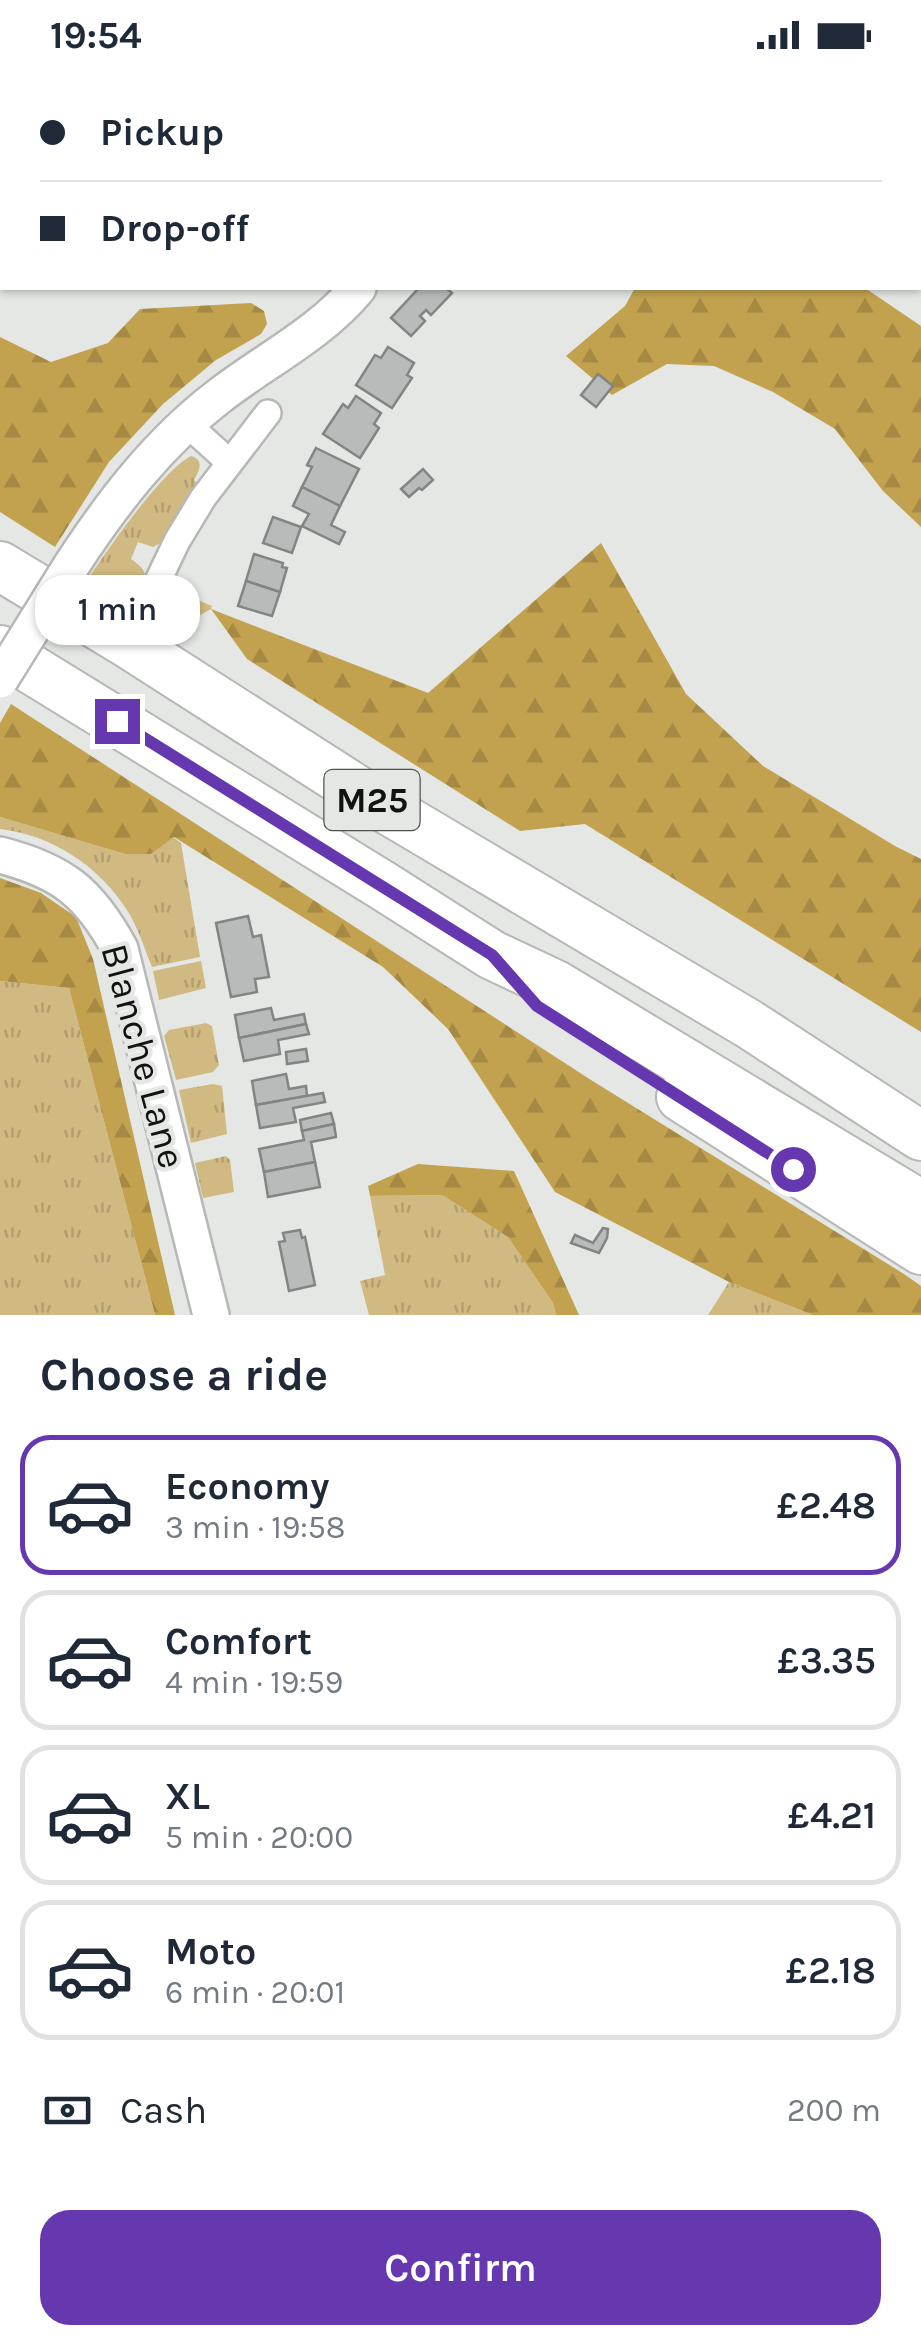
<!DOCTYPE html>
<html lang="en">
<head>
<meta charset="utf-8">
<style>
	:root { --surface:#fff; --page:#f2f2f3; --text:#1f2937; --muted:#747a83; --line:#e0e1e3; --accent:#6638af }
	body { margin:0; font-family:Karla,sans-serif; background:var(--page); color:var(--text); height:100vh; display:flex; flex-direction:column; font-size:38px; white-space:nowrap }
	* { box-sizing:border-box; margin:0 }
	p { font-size:32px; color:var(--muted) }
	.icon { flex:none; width:55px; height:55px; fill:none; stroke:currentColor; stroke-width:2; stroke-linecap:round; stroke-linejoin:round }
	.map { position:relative; height:1245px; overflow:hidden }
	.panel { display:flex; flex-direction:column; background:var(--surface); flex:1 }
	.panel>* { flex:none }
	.top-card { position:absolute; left:0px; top:0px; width:922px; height:220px; box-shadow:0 2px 8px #0004; display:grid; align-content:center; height:220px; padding:0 40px; background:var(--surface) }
	.end { position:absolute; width:45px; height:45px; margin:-22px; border:12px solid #6638af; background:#fff; box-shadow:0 0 0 5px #fff }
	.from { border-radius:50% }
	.bubble { position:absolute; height:70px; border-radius:30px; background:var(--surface); box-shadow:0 2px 8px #0004; font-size:32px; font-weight:600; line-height:70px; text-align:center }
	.top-card b { display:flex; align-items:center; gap:35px; height:95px; font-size:38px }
	.top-card b+b { border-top:2px solid var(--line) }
	.top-card i { width:25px; height:25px; background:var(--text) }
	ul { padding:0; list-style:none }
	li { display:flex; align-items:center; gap:30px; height:140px; margin:0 20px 15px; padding:0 20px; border:5px solid var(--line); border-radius:30px }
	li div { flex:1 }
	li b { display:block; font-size:38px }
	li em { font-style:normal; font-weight:600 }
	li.selected { border-color:var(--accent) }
	li>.icon { width:90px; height:90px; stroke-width:1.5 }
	h2 { padding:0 40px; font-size:45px; line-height:120px }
	.pay { display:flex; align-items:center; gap:25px; height:110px; padding:0 40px; font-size:38px }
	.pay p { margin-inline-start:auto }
	.button { display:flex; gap:20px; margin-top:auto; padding:20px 40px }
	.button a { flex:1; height:115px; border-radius:30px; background:var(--accent); color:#fff; font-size:40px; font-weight:600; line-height:115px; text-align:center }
	.status { display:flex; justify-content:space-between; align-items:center; height:70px; padding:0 50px; background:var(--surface); direction:ltr }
	.status svg { height:28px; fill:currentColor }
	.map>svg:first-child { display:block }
	.grass { fill:url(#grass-tufts) }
	.forest { fill:url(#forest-firs) }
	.building { fill:#b7bbba; stroke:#828584; stroke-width:2.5 }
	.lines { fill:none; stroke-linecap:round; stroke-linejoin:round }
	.street-casing { stroke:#b6b8b6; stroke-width:30 }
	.secondary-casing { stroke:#b6b8b6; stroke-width:40 }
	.highway-casing { stroke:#b6b8b6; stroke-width:52 }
	.street { stroke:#fff; stroke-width:25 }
	.secondary { stroke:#fff; stroke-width:35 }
	.highway { stroke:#fff; stroke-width:48 }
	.secondary-bridge-casing { stroke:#b6b8b6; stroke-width:40; stroke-linecap:butt }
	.secondary-bridge { stroke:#fff; stroke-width:35 }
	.route { stroke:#6638af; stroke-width:12 }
	.labels { text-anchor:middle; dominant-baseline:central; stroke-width:9; stroke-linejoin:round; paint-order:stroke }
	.shield { fill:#e4e7e4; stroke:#505250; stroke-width:2.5 }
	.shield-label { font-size:35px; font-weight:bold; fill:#111211 }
	.street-label { font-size:38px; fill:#111211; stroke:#e4e7e4 }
</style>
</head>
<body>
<div class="status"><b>19:54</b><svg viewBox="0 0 49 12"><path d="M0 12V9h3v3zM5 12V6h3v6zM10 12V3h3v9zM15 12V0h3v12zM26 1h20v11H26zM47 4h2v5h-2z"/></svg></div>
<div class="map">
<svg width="921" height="1245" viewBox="0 0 921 1245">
	<defs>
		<pattern id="grass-tufts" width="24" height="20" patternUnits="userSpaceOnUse" patternTransform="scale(2.5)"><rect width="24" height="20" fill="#d1ba82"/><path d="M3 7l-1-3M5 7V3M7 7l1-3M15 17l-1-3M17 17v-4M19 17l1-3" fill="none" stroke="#b29f6f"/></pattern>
		<pattern id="forest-firs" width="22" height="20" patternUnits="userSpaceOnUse" patternTransform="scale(2.5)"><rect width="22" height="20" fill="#c2a24f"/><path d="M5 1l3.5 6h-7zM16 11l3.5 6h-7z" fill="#a68a44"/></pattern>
	</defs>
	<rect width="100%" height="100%" fill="#e4e7e4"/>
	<g class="grass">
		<path d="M191 386C205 390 199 401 194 410L200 416 166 470 153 477 138 472 131 489C141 496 146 500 146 513L164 523 177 521 212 536 211 539 172 561 88 509C107 480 162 401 191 386Z"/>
		<path d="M0 747 125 784H151L173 767 181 773 200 887 152 897C144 878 138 857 127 840 99 796 52 765 0 759Z"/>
		<path d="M201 891 206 918 159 930 153 901Z"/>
		<path d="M0 911 69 918 155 1245H0Z"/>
		<path d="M206 953 212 956 219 995 213 1002 176 1010 164 966 169 960Z"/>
		<path d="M213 1014 222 1016 227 1064 191 1073 179 1020Z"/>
		<path d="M226 1086 230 1090 234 1122 203 1128 195 1093Z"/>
		<path d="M442 1125 508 1167 553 1233 556 1245H369L360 1211 385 1205 370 1126Z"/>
		<path d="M729 1212 813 1245H708Z"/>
	</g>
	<g class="forest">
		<path d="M635 218H865L921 256V457L883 421 835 359 773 322 714 296 667 294 612 325 566 286 625 236Z"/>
		<path d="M251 233 264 241 267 254 261 264 216 290 163 334 109 392 55 477 0 442V267L51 292 108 273 140 239Z"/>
		<path d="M601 473 686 624 763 696 895 776 921 789V962L585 754 520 761 247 589 211 539 428 623Z"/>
		<path d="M11 634 591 1010 904 1204 921 1216V1245H813L729 1212 555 1122 448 959 383 897 174 767 151 784H125L0 747V653Z"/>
		<path d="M0 808 41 823 76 847 93 889 175 1245H155L69 918 0 911Z"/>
		<path d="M418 1094 514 1101 579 1245H556L553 1233 508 1167 442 1125 370 1126 368 1116Z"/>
	</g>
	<g class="building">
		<path d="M419 218H446L452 223 431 245 426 240 420 246 425 251 411 266 391 248Z"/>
		<path d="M388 277 414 293 407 305 412 308 392 338 356 315 375 285 381 288Z"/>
		<path d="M598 304 613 316 596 337 581 325Z"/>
		<path d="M356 326 381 343 374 354 379 358 360 388 323 364 343 334 348 338Z"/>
		<path d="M316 378 359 399 340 436 302 417 312 397 307 395Z"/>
		<path d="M423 399 433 410 422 420 419 418 409 427 401 419Z"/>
		<path d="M302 417 340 436 331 455 345 462 339 474 302 456 309 444 293 436Z"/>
		<path d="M273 447 301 457 292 483 263 473Z"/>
		<path d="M254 484 283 493 282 497 287 498 280 522 246 511Z"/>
		<path d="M246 511 280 522 272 546 238 536Z"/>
		<path d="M248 846 253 867 261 865 269 907 255 909 257 922 231 927 216 853Z"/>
		<path d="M271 938 274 950 304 944 306 954 239 968 235 945Z"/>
		<path d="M306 954 309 964 278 970 280 984 244 991 239 968Z"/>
		<path d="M306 979 308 991 287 994 286 982Z"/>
		<path d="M286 1004 289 1019 306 1016 307 1026 256 1035 252 1011Z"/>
		<path d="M323 1023 325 1032 293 1038 296 1052 260 1058 256 1035Z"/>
		<path d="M331 1043 334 1054 302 1061 300 1050Z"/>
		<path d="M334 1054 336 1067 311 1072 315 1092 264 1102 259 1079 304 1070 302 1061Z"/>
		<path d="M315 1092 320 1117 268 1127 264 1102Z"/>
		<path d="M603 1158 608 1159 607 1168 599 1183 571 1173 575 1165 593 1173Z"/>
		<path d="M300 1160 302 1168 305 1167 315 1215 289 1221 279 1172 285 1171 283 1163Z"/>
	</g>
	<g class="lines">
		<defs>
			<g id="street">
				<path d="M186 353 229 392"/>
				<path d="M147 534 177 471 203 428 268 343"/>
			</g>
			<g id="secondary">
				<path d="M458 2 459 0"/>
				<path d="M71 496C112 433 158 373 218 327 264 291 320 264 358 218"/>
				<path d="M0 785C62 801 89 822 120 879L211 1245"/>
			</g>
			<g id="highway">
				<path d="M0 496 129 574 390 741 749 954 921 1066"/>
				<path d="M0 580 382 815 492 885 556 915 921 1135"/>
				<path d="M681 1027 921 1180"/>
			</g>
		</defs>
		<use href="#street" class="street-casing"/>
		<use href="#secondary" class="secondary-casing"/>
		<use href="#highway" class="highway-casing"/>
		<use href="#street" class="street"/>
		<use href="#secondary" class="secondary"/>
		<use href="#highway" class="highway"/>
		<defs>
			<path id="secondary-bridge" d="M0 610 71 496"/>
		</defs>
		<use href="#secondary-bridge" class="secondary-bridge-casing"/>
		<use href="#secondary-bridge" class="secondary-bridge"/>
	</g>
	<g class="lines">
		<path class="route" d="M117 651 492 885 537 936 793 1099"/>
	</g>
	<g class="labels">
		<rect class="shield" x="324.5" y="700" width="95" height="60" rx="8"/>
		<g class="shield-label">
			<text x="372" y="730">M25</text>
		</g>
		<g class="street-label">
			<text transform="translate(143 986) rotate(75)">Blanche Lane</text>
		</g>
	</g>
</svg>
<i class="end from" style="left:793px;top:1099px"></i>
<i class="end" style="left:117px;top:651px"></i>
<div class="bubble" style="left:35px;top:505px;width:165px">1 min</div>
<div class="top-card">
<b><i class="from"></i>Pickup</b>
<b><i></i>Drop-off</b>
</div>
</div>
<section class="panel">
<h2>Choose a ride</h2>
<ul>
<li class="selected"><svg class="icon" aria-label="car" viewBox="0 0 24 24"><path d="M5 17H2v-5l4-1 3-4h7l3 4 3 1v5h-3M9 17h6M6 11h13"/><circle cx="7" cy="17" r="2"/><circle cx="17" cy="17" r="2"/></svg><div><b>Economy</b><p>3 min · 19:58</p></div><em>£2.48</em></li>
<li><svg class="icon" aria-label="car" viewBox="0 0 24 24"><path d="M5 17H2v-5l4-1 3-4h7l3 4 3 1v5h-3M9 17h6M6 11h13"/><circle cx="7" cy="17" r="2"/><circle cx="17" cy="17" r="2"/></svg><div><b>Comfort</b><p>4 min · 19:59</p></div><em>£3.35</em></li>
<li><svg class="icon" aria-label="car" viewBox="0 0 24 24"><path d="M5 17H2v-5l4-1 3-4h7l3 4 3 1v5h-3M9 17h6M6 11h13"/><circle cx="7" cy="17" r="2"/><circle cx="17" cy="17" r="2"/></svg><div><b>XL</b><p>5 min · 20:00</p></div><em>£4.21</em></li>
<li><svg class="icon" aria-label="car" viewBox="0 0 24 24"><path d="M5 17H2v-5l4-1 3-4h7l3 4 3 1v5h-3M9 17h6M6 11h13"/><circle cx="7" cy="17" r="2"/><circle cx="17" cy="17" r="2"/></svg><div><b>Moto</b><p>6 min · 20:01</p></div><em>£2.18</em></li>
</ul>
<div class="pay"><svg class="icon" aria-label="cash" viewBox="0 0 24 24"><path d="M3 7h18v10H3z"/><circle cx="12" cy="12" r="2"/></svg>Cash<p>200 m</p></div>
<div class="button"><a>Confirm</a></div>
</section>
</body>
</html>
